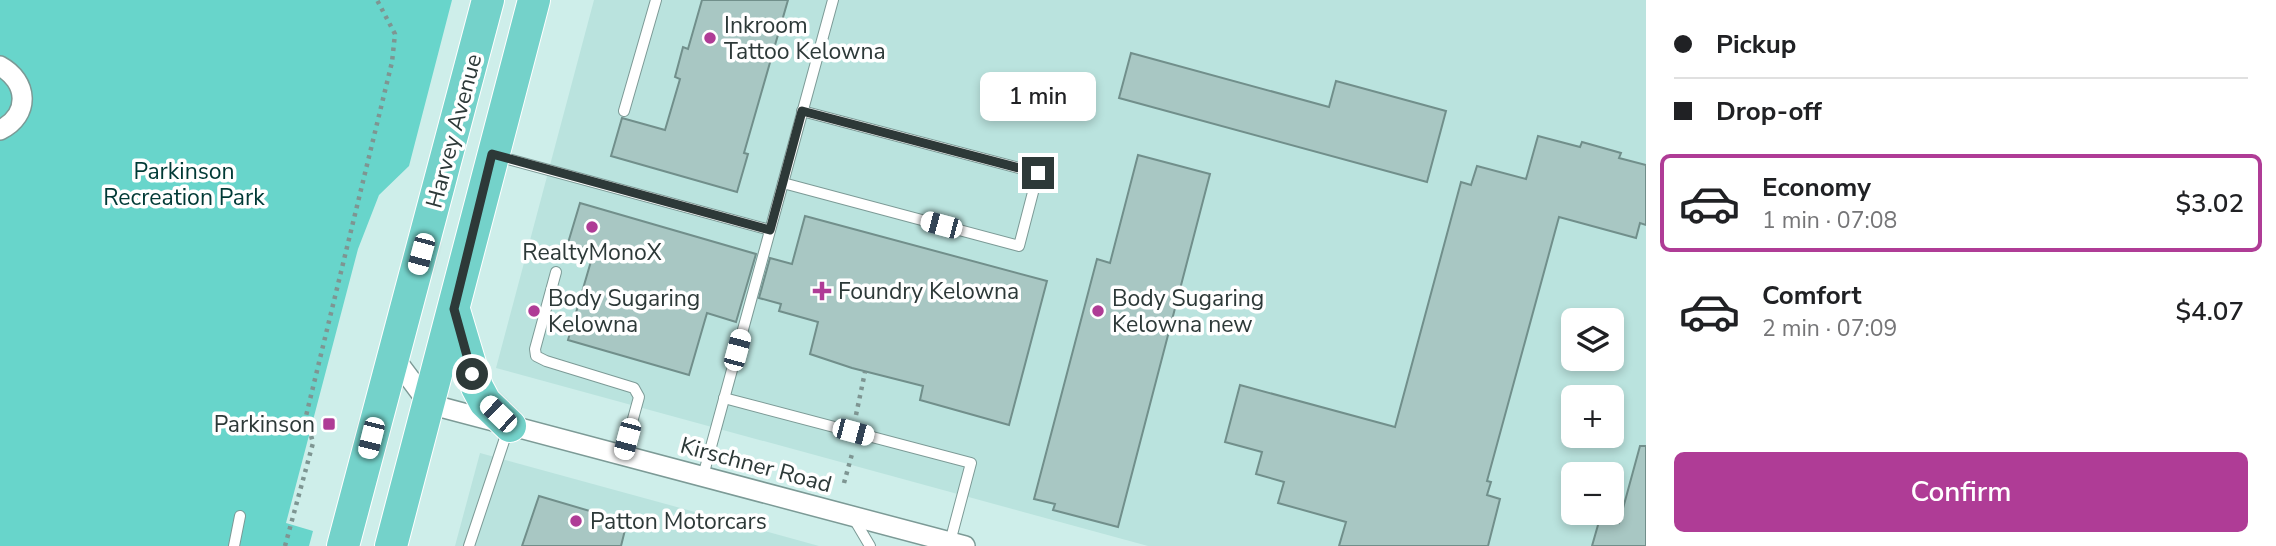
<!DOCTYPE html>
<html lang="en">
<head>
<meta charset="utf-8">
<style>
	:root { --surface:#fff; --page:#f6f6f6; --text:#202124; --muted:#757577; --line:#e0e0e0; --accent:#af3c96 }
	body { margin:0; font-family:"Nunito Sans",sans-serif; background:var(--page); color:var(--text); height:100vh; display:flex; flex-direction:column; font-size:26px; white-space:nowrap }
	* { box-sizing:border-box; margin:0 }
	p { font-size:23px; color:var(--muted) }
	.icon { flex:none; width:38px; height:38px; fill:none; stroke:currentColor; stroke-width:2; stroke-linecap:round; stroke-linejoin:round }
	.map { position:relative; flex:1; overflow:hidden }
	.panel { display:flex; flex-direction:column; background:var(--surface); width:630px }
	.panel>* { flex:none }
	.top-card { display:grid; align-content:center; height:154px; padding:0 28px; background:var(--surface) }
	.fabs { position:absolute; left:1561px; top:308px; display:grid; gap:14px }
	.fabs a { display:grid; place-items:center; width:63px; height:63px; border-radius:10px; background:var(--surface); box-shadow:0 4px 10px #0003; font-size:35px }
	.end { position:absolute; width:32px; height:32px; margin:-16px; border:9px solid #2d3938; background:#fff; box-shadow:0 0 0 4px #fff }
	.from { border-radius:50% }
	.bubble { position:absolute; height:49px; border-radius:10px; background:var(--surface); box-shadow:0 4px 10px #0003; font-size:23px; font-weight:600; line-height:49px; text-align:center }
	.car { position:absolute; width:21px; height:42px; margin:-21px -10px; border-radius:9px; box-shadow:0 0 5px 2px #0007; background:linear-gradient(#fff 24%,#345 0 40%,#fff 0 76%,#345 0 86%,#fff 0) }
	.top-card b { display:flex; align-items:center; gap:24px; height:66px; font-size:26px }
	.top-card b+b { border-top:2px solid var(--line) }
	.top-card i { width:18px; height:18px; background:var(--text) }
	ul { padding:0; list-style:none }
	li { display:flex; align-items:center; gap:21px; height:98px; margin:0 14px 10px; padding:0 14px; border:4px solid transparent; border-radius:10px }
	li div { flex:1 }
	li b { display:block; font-size:26px }
	li em { font-style:normal; font-weight:600 }
	li.current { border-color:var(--accent) }
	li>.icon { width:63px; height:63px; stroke-width:1.5 }
	.cta { display:flex; gap:14px; margin-top:auto; padding:14px 28px }
	.cta a { flex:1; height:80px; border-radius:10px; background:var(--accent); color:#fff; font-size:28px; font-weight:600; line-height:80px; text-align:center }
	main { display:flex; flex:1; min-height:0 }
	.map>svg:first-child { display:block }
	.built { fill:#bae3de; fill-rule:evenodd }
	.green { fill:#68d5cb }
	.building { fill:#a8c7c3; stroke:#718f8b; stroke-width:2 }
	.lines { fill:none; stroke-linecap:round; stroke-linejoin:round }
	.service-casing { stroke:#7c9a96; stroke-width:12 }
	.minor-casing { stroke:#7c9a96; stroke-width:22 }
	.trunk-casing { stroke:#fff; stroke-width:34 }
	.path { stroke:#7e9592; stroke-width:4.5; stroke-dasharray:3.5 5; stroke-linecap:butt }
	.service { stroke:#fff; stroke-width:10 }
	.minor { stroke:#fff; stroke-width:19 }
	.trunk { stroke:#74d2ca; stroke-width:32 }
	.route { stroke:#2d3938; stroke-width:9 }
	.poi-dot { fill:#af3c96; stroke:#fff; stroke-width:2.5 }
	.labels { text-anchor:middle; dominant-baseline:central; stroke-width:7; stroke-linejoin:round; paint-order:stroke }
	.poi-label { font-size:23px; fill:#2d3938; stroke:#fff; text-anchor:start }
	.street-label { font-size:23px; fill:#2d3938; stroke:#fff }
	.park-label { font-size:23px; fill:#003a36; stroke:#fff }
</style>
</head>
<body>
<main>
<div class="map">
<svg width="1646" height="546" viewBox="0 0 1646 546">
	<rect width="100%" height="100%" fill="#ceeeea"/>
	<g class="built">
		<path d="M594 0H1646V546H1148L496 368ZM1573 320H1612V359H1573ZM1573 397H1612V436H1573ZM1573 474H1612V513H1573Z"/>
		<path d="M480 453 819 546H455Z"/>
	</g>
	<path class="green" d="M0 0H452L409 166 379 195 358 249 286 523 313 531 309 546H0Z"/>
	<g class="building">
		<path d="M702 0H788L744 153 748 154 737 192 611 156 622 118 665 130 680 79 675 77 683 47 688 49Z"/>
		<path d="M1131 53 1329 107 1336 81 1446 111 1427 182 1119 98Z"/>
		<path d="M1538 136 1580 147 1582 142 1621 153 1619 158 1646 165V225L1640 223 1636 238 1559 217 1487 481 1491 482 1487 495 1500 499 1488 546H1339L1346 522 1278 503 1284 482 1256 474 1262 452 1225 442 1240 385 1395 427 1461 182 1471 185 1477 166 1526 179Z"/>
		<path d="M1138 155 1210 174 1118 527 1053 510 1055 504 1034 499 1097 259 1110 263Z"/>
		<path d="M580 203 756 254 736 322 707 313 689 375 568 340 594 251 568 243Z"/>
		<path d="M805 216 1047 281 1009 425 920 400 923 386 852 368 810 354 818 322 779 311 781 304 759 298 770 258 792 264Z"/>
		<path d="M1640 446H1646V546H1592L1600 518 1619 523Z"/>
		<path d="M539 496 627 522 621 546H522Z"/>
	</g>
	<g class="lines">
		<defs>
			<g id="service">
				<path d="M624 111 656 0"/>
				<path d="M497 156 770 230"/>
				<path d="M783 183 1019 246 1038 173 802 111"/>
				<path d="M556 272 535 349 536 356 546 361 634 388 639 397 623 455"/>
				<path d="M724 398 971 463 950 542"/>
				<path d="M703 476 833 0"/>
				<path d="M854 519 870 546"/>
				<path d="M234 546 240 516"/>
				<path d="M469 546 508 429"/>
			</g>
			<g id="minor">
				<path d="M0 66C28 81 31 115 0 130"/>
				<path d="M393 356 429 404 965 546"/>
			</g>
			<g id="trunk">
				<path d="M454 310 477 387 485 402 510 426"/>
				<path d="M343 546 488 0"/>
				<path d="M391 546 534 0"/>
			</g>
		</defs>
		<use href="#service" class="service-casing"/>
		<use href="#minor" class="minor-casing"/>
		<use href="#trunk" class="trunk-casing"/>
		<g class="path">
			<path d="M856 415 865 372"/>
			<path d="M844 483 852 454"/>
			<path d="M285 546 313 443 306 416 392 62 395 34 377 0"/>
		</g>
		<use href="#service" class="service"/>
		<use href="#minor" class="minor"/>
		<use href="#trunk" class="trunk"/>
	</g>
	<g class="lines">
		<path class="route" d="M472 374 454 309 492 154 770 230 802 111 1038 173"/>
	</g>
	<g class="poi-dot">
		<circle cx="710" cy="38" r="7"/>
		<circle cx="592" cy="227" r="7"/>
		<path d="M818.5 280.5h7v7h7v7h-7v7h-7v-7h-7v-7h7z"/>
		<circle cx="534" cy="311" r="7"/>
		<circle cx="1098" cy="311" r="7"/>
		<rect x="322" y="417" width="14" height="14" rx="3.5"/>
		<circle cx="576" cy="521" r="7"/>
	</g>
	<g class="labels">
		<g class="poi-label">
			<text x="724" y="25">Inkroom<tspan x="724" dy="26">Tattoo Kelowna</tspan></text>
			<text x="592" y="252" text-anchor="middle">RealtyMonoX</text>
			<text x="838" y="291">Foundry Kelowna</text>
			<text x="548" y="298">Body Sugaring<tspan x="548" dy="26">Kelowna</tspan></text>
			<text x="1112" y="298">Body Sugaring<tspan x="1112" dy="26">Kelowna new</tspan></text>
			<text x="315" y="424" text-anchor="end">Parkinson</text>
			<text x="590" y="521">Patton Motorcars</text>
		</g>
		<g class="street-label">
			<text transform="translate(454 131) rotate(-75)">Harvey Avenue</text>
			<text transform="translate(756 465) rotate(15)">Kirschner Road</text>
		</g>
		<g class="park-label">
			<text x="184" y="171">Parkinson<tspan x="184" dy="26">Recreation Park</tspan></text>
		</g>
	</g>
</svg>
<div class="fabs">
<a><svg class="icon" aria-label="layers" viewBox="0 0 24 24"><path d="M12 4l9 5-9 5-9-5zM3 14l9 5 9-5"/></svg></a>
<a>+</a>
<a>−</a>
</div>
<i class="end from" style="left:472px;top:374px"></i>
<i class="end" style="left:1038px;top:173px"></i>
<div class="bubble" style="left:980px;top:72px;width:116px">1 min</div>
<i class="car" style="left:941px;top:225px;rotate:285deg"></i>
<i class="car" style="left:421px;top:254px;rotate:195deg"></i>
<i class="car" style="left:737px;top:350px;rotate:15deg"></i>
<i class="car" style="left:498px;top:414px;rotate:314deg"></i>
<i class="car" style="left:853px;top:432px;rotate:105deg"></i>
<i class="car" style="left:371px;top:438px;rotate:194deg"></i>
<i class="car" style="left:627px;top:439px;rotate:195deg"></i>
</div>
<section class="panel">
<div class="top-card">
<b><i class="from"></i>Pickup</b>
<b><i></i>Drop-off</b>
</div>
<ul>
<li class="current"><svg class="icon" aria-label="car" viewBox="0 0 24 24"><path d="M5 17H2v-5l4-1 3-4h7l3 4 3 1v5h-3M9 17h6M6 11h13"/><circle cx="7" cy="17" r="2"/><circle cx="17" cy="17" r="2"/></svg><div><b>Economy</b><p>1 min · 07:08</p></div><em>$3.02</em></li>
<li><svg class="icon" aria-label="car" viewBox="0 0 24 24"><path d="M5 17H2v-5l4-1 3-4h7l3 4 3 1v5h-3M9 17h6M6 11h13"/><circle cx="7" cy="17" r="2"/><circle cx="17" cy="17" r="2"/></svg><div><b>Comfort</b><p>2 min · 07:09</p></div><em>$4.07</em></li>
</ul>
<div class="cta"><a>Confirm</a></div>
</section>
</main>
</body>
</html>
